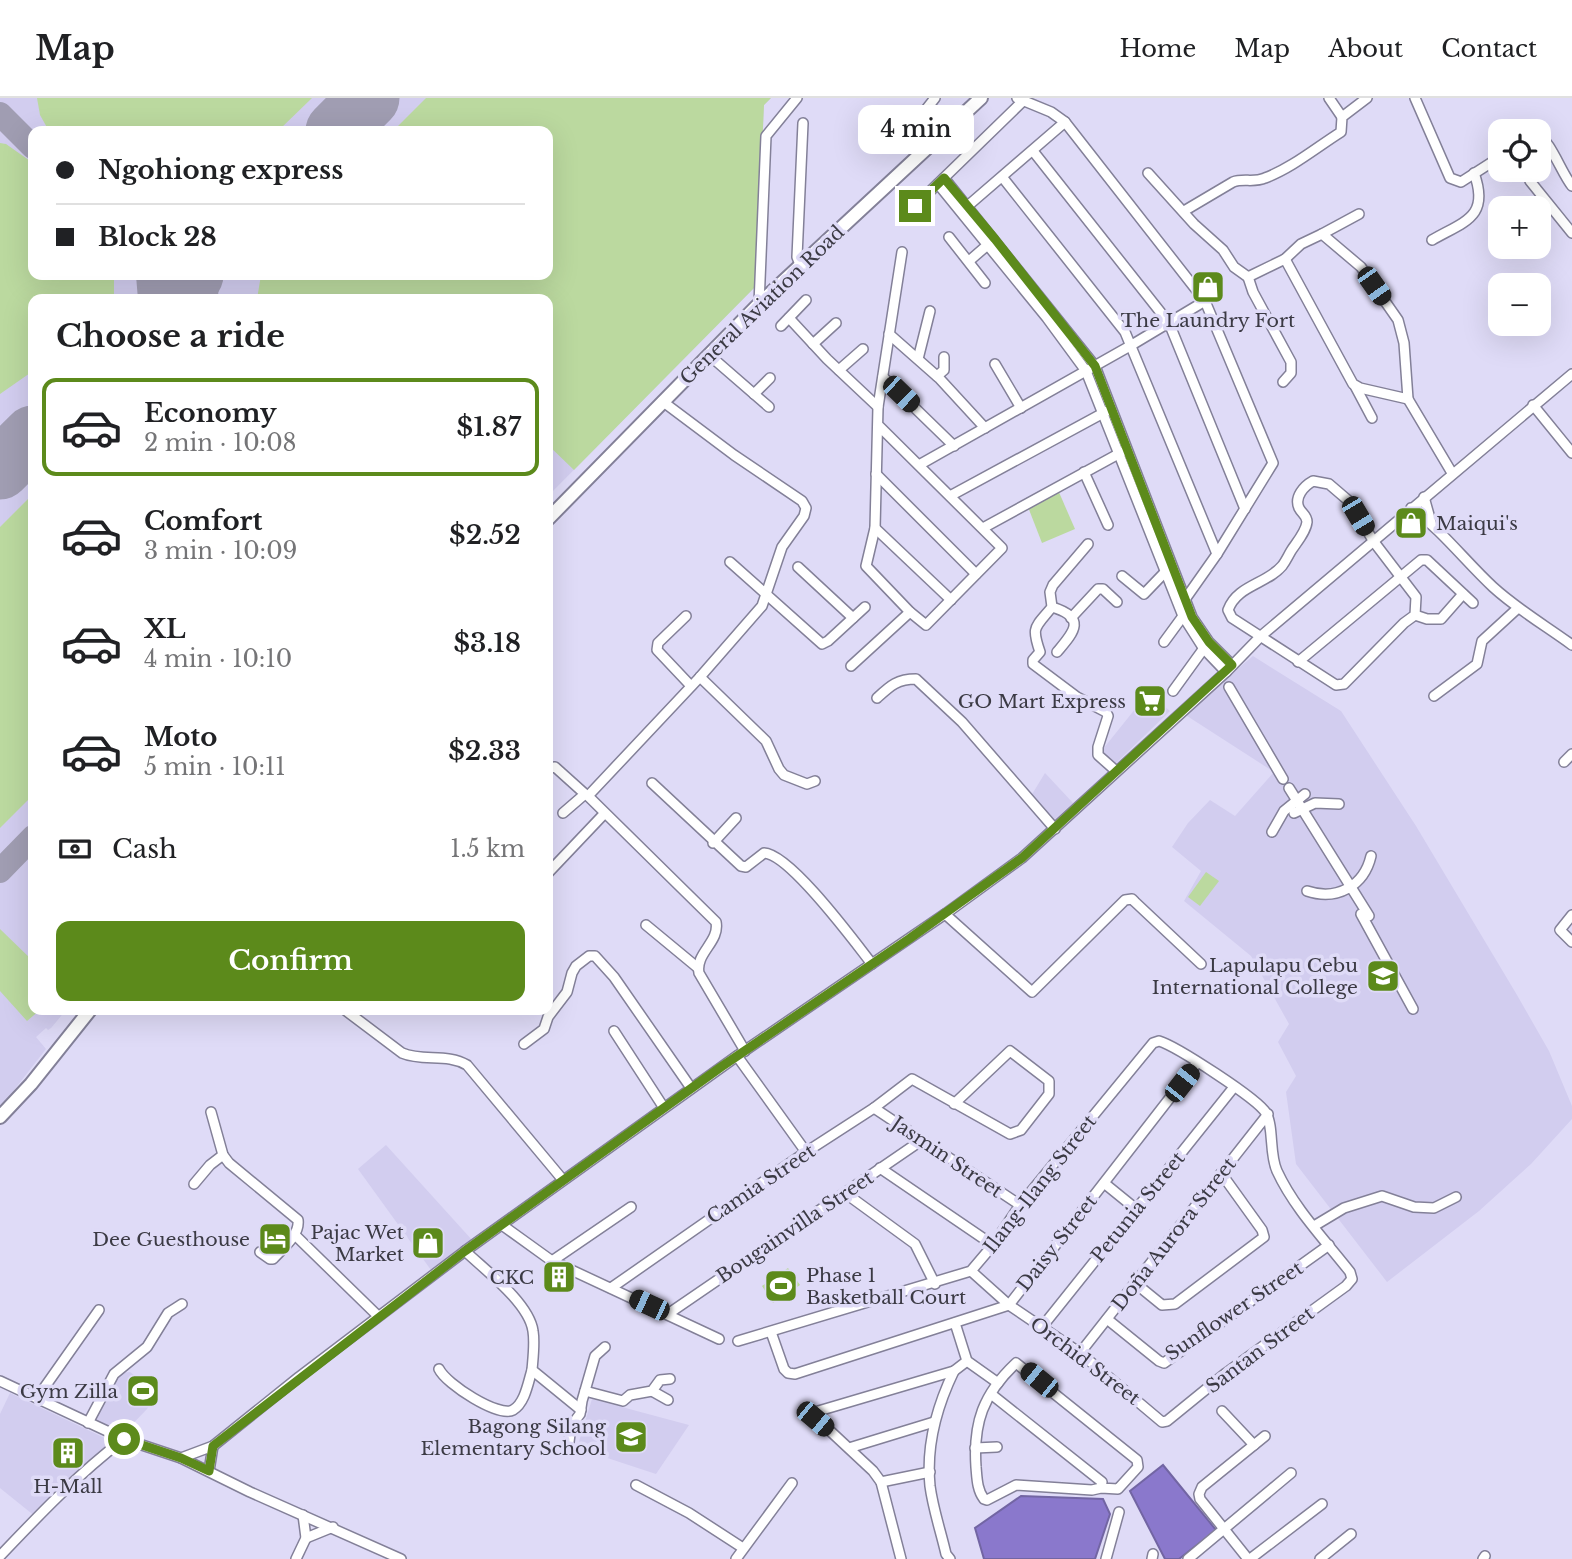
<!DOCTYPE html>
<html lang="en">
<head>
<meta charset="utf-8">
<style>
	:root { --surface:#fff; --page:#f2f2f2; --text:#202124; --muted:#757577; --line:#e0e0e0; --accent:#5c8a1b }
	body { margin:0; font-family:"Libre Baskerville",serif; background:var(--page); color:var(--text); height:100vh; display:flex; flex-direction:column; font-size:26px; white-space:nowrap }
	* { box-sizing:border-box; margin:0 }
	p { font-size:23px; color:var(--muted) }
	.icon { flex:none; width:38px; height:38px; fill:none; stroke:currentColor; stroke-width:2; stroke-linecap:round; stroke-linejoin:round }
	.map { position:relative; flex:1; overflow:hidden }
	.drawer { position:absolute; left:28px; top:196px; width:525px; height:721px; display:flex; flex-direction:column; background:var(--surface); border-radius:14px; box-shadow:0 7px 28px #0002 }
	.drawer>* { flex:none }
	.guide { position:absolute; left:28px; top:28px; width:525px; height:154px; border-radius:14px; box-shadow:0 7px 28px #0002; display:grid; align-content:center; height:154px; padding:0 28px; background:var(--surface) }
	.controls { position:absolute; left:1488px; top:21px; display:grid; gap:14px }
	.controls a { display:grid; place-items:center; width:63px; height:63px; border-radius:14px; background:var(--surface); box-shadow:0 7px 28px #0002; font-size:35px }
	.end { position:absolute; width:32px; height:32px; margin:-16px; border:9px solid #5c8a1b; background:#fff; box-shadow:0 0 0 4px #fff }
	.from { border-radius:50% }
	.bubble { position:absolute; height:49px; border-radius:14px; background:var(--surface); box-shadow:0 7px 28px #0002; font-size:23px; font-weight:600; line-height:49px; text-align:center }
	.car { position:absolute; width:21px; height:42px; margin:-21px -10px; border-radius:9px; box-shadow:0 0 5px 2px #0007; background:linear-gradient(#222 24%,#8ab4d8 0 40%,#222 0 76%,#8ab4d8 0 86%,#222 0) }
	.guide b { display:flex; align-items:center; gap:24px; height:66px; font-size:26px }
	.guide b+b { border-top:2px solid var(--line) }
	.guide i { width:18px; height:18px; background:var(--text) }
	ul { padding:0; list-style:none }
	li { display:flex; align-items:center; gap:21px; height:98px; margin:0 14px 10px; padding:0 14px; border:4px solid transparent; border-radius:14px }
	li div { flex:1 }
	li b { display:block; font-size:26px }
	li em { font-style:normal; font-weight:600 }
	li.on { border-color:var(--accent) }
	li>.icon { width:63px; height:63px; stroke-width:1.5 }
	h2 { padding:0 28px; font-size:32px; line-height:84px }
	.pay { display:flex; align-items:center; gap:18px; height:77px; padding:0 28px; font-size:26px }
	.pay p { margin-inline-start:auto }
	.cta { display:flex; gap:14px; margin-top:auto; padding:14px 28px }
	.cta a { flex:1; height:80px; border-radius:14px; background:var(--accent); color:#fff; font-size:28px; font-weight:600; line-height:80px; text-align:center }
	header { display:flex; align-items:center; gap:42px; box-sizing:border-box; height:98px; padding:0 35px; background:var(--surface); border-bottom:2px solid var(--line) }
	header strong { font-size:33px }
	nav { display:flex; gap:38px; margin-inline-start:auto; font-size:24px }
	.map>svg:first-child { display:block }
	.built { fill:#d2cdef; fill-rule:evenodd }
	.green { fill:#bbd99f }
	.water { fill:#8a78cc; stroke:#7265a3; stroke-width:2 }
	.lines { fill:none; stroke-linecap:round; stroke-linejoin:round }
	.taxiway { stroke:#a09db2; stroke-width:24 }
	.runway { stroke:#a09db2; stroke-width:61 }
	.minor-casing { stroke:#838098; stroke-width:12 }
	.major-casing { stroke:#838098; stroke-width:16 }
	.minor { stroke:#fff; stroke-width:9 }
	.major { stroke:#fff; stroke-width:12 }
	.route { stroke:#5c8a1b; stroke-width:9 }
	.labels { text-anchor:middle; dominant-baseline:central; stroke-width:7; stroke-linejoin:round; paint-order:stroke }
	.street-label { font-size:19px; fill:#3b3a44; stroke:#dfdbf7 }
	.poi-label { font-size:19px; fill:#3b3a44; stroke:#dfdbf7; text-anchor:end }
</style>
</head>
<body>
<header>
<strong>Map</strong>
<nav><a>Home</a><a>Map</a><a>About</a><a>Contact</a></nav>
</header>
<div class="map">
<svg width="1572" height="1461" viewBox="0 0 1572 1461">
	<rect width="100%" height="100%" fill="#dfdbf7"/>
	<g class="built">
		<path d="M0 0H771L764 7 756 188 548 398V201H33V912H66L51 930 48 932 46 930 36 939 46 951 0 1010ZM33 33H548V177H33Z"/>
		<path d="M1253 558 1341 613 1416 728 1517 897 1549 953 1572 1008V1021L1531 1066 1479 1113 1387 1184 1296 1066 1286 994 1296 978 1278 944 1289 926 1251 858 1184 803 1201 773 1172 749 1188 725 1210 702 1235 718 1274 674 1184 616Z"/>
		<path d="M1148 595 1170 613 1114 667 1099 656Z"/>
		<path d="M1045 675 1073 705 1054 722 1031 698Z"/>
		<path d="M386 1047 472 1142 431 1172 358 1071Z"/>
		<path d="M130 1274 157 1295 147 1311 123 1336 92 1321 120 1275Z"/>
		<path d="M10 1295 111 1343 36 1419 0 1390V1316Z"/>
		<path d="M592 1301 689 1327 656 1376 577 1350Z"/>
	</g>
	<g class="green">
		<path d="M37 0H312L278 33H49L40 17Z"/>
		<path d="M426 0H771L764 7 756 188 574 372 548 347V201H257L261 177H548V33H393Z"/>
		<path d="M0 45 6 46 33 65V177H114V199L111 201H33V273L0 296Z"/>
		<path d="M1058 392 1075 431 1042 445 1028 409Z"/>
		<path d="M33 396V697L0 730V429Z"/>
		<path d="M1206 774 1219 783 1200 808 1188 799Z"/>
		<path d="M0 831 33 863V912H40L27 923 0 893Z"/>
		<path d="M788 1170 800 1187 773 1205 762 1188Z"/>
	</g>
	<g class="water">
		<path d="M1163 1367 1216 1432 1179 1461H1165L1130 1393Z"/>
		<path d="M1021 1398 1103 1401 1110 1416 1095 1461H984L975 1430Z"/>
	</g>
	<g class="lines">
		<g class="taxiway">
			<path d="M0 16 33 49"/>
			<path d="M148 177 150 201"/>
			<path d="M206 201 207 177"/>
			<path d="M0 344 33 320"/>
			<path d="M0 773 33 739"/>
		</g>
		<g class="runway">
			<path d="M336 33 369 0"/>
			<path d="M169 201 193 177"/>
			<path d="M0 371 33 338"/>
		</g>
		<defs>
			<g id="minor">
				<path d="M1017 0 1051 14 1065 24 1205 203 1273 365 1217 456 1186 500 1179 505"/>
				<path d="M1329 0 1342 19"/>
				<path d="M1415 0 1450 80 1461 84 1500 59"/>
				<path d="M917 23 935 0"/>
				<path d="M1538 37C1550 42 1562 76 1572 88"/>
				<path d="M1033 53 1169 225 1245 411"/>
				<path d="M1148 75 1194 126 1223 152 1234 169 1248 179 1285 161 1301 146 1322 136 1361 169 1398 222 1404 245 1408 301 1452 375"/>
				<path d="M944 80 1095 268 1192 519 1209 544 1232 567"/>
				<path d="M1003 80 1125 234 1217 456"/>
				<path d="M1530 83 1572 135"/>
				<path d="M938 86 1047 220 1086 273 1183 518 1204 551 1226 574"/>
				<path d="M915 108 1023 3"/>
				<path d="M963 112 1065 24"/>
				<path d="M1184 113 1233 84C1243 80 1254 85 1265 80 1292 70 1317 49 1341 34L1342 19 1367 0"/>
				<path d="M1322 136 1359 116"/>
				<path d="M949 139 985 185"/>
				<path d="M1432 142C1465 123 1490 119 1474 75"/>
				<path d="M1285 161 1353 286 1360 290 1408 301"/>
				<path d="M969 163 991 144"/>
				<path d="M801 169 797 159 803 25"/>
				<path d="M1248 179 1253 194 1291 264V275L1283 284"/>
				<path d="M759 206 766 38 797 0"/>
				<path d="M789 220 827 261 878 309"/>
				<path d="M781 228 806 202"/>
				<path d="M889 236 939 280 985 330"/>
				<path d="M813 246 836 225"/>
				<path d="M708 256 769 309"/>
				<path d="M918 261 930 213"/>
				<path d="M995 266 1021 310"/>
				<path d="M839 272 863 251"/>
				<path d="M937 278 944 272V259"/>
				<path d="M883 279 954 348"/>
				<path d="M1355 288 1372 320"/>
				<path d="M754 296 770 280"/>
				<path d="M662 303 734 357 802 403 806 410 804 418 782 449 762 508 700 579 588 698 716 824C720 844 695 855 699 875L745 953"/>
				<path d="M1533 307 1572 355"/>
				<path d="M878 327 1002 450 926 527 910 514 866 468 875 430 878 309 902 154"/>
				<path d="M919 367 1130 248 1205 203"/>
				<path d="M1084 374 1108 427"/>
				<path d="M876 376 976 476"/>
				<path d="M1313 383 1329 386 1350 404 1374 444 1416 499 1415 517 1404 525 1344 586 1336 587 1232 520 1228 512C1237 487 1267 486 1282 468 1286 463 1288 458 1291 453 1296 445 1306 434 1307 424 1307 417 1302 416 1299 410 1294 399 1304 388 1313 383Z"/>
				<path d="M950 398 1107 313"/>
				<path d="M1424 399 1431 424"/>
				<path d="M1411 410C1442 432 1465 463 1493 489 1517 511 1546 528 1572 547"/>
				<path d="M875 430 951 502"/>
				<path d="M983 430 1122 354"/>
				<path d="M1088 446 1053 487 1050 494 1052 509C1035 530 1031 528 1040 554L1033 562V566L1077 599 1106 614 1108 618 1098 649V657L1116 673"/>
				<path d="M730 464 822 546 828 543 865 509"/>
				<path d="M798 469 853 520"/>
				<path d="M1122 478 1144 496 1168 471"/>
				<path d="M1052 509C1088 520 1073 535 1057 554"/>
				<path d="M1415 517 1427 521H1441L1463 496"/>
				<path d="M686 518 658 545 657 552 691 588"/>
				<path d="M1071 520 1098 491H1103L1117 504"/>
				<path d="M1164 544 1186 514"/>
				<path d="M1298 564 1421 462H1427L1473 505"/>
				<path d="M851 568 910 514"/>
				<path d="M700 579 766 643 779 671 784 677 807 686 815 683"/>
				<path d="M1229 589 1283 681"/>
				<path d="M1173 593 1207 546"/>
				<path d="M1434 598 1477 566 1482 543 1518 510"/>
				<path d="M877 600C890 588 897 581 916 581L962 624 1055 731"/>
				<path d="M1564 664 1572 656"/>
				<path d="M548 670 555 669 585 696 563 715"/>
				<path d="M652 685 741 768 746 769 764 755C790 756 854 843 872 866"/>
				<path d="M1289 690 1369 818"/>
				<path d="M1294 715 1315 705 1339 706"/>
				<path d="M1272 734 1284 713 1305 696"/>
				<path d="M713 745 736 720"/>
				<path d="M548 775 604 716"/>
				<path d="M1307 793C1337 803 1364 788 1371 758"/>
				<path d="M945 816 1032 894 1125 802 1132 801 1135 804 1201 866"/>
				<path d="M1361 816 1413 911"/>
				<path d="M1572 817 1560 832 1572 844"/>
				<path d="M646 827 698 870"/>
				<path d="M345 912 402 955C423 964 447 955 467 967L563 1082"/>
				<path d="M614 933 664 1010"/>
				<path d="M524 946 544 931 548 919 567 894 572 875 576 868 589 858H595L614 879 691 990"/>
				<path d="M737 958 806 1054"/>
				<path d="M874 1010 1020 1107"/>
				<path d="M211 1014 223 1057 229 1065 298 1122C300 1137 283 1150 273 1161H270L260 1154"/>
				<path d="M880 1070 993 1147"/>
				<path d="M1104 1085 1136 1111"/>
				<path d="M194 1086 210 1067 223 1057"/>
				<path d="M845 1095 915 1146 935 1186"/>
				<path d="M502 1127 552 1163 719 1241"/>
				<path d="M1314 1128 1344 1110 1382 1098 1414 1109 1434 1110 1456 1099"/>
				<path d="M295 1137 378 1218"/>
				<path d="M465 1153C485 1172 529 1205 533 1233 535 1245 533 1260 532 1272L581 1312"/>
				<path d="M552 1163 631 1109"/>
				<path d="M1135 1185 1162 1207 1175 1206 1264 1139 1262 1132 1221 1075"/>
				<path d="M611 1190 806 1054 874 1010 912 981 1010 1036 1021 1032 1049 996V983L1010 953 954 1006"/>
				<path d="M668 1216 922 1042"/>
				<path d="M1107 1221 1159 1263 1164 1265 1329 1147"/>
				<path d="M955 1225 967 1263 998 1285"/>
				<path d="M1042 1229 1234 989"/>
				<path d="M771 1234 784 1271 788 1275 795 1276 1009 1207 1197 965"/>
				<path d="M738 1243 971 1173 993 1147 1020 1107 1153 945 1159 943C1176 948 1258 1001 1266 1015 1274 1029 1269 1056 1277 1073 1294 1110 1325 1142 1350 1174L1352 1181 1346 1188 1226 1275 1167 1323 1162 1324 1080 1255 1009 1207 971 1173"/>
				<path d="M1080 1255 1268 1016"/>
				<path d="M439 1271C446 1286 499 1320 513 1312 525 1305 528 1285 532 1272"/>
				<path d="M0 1283 124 1341 181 1360 250 1394 401 1461"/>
				<path d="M585 1293 623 1303 630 1297 652 1293 660 1282 670 1281"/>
				<path d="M652 1293 668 1302"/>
				<path d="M991 1296 1102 1384 1101 1390 1092 1392 1016 1387 987 1402 984 1401C977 1392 977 1380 976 1369 973 1325 983 1296 1016 1265L1137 1362 1138 1369 1118 1391 1101 1390"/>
				<path d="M37 1300 99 1212"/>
				<path d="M1222 1313 1254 1347"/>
				<path d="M88 1325 114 1276 147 1249 168 1215 182 1206"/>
				<path d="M569 1344 571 1328 580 1316 582 1303 595 1258 605 1249"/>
				<path d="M849 1350 934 1324"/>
				<path d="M975 1350 997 1349"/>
				<path d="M181 1360 213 1348 299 1279 465 1153 737 958 945 816 1022 760 1226 574 1261 538 1572 276"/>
				<path d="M209 1373 213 1348"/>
				<path d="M881 1384 930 1374"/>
				<path d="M636 1387 689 1415 743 1450"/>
				<path d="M306 1440 333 1429"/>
				<path d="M0 1458C39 1417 78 1376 124 1341"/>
				<path d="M296 1461 306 1440 303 1417"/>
				<path d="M736 1461 792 1385"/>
				<path d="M901 1461 881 1384 873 1373 813 1317 815 1314 954 1273 967 1263"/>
				<path d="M950 1461 946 1456C941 1434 933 1411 930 1388 926 1348 937 1308 954 1273"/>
				<path d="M1106 1461 1119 1414"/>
				<path d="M1152 1461 1153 1456"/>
				<path d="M1188 1461 1291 1375"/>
				<path d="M1248 1461 1200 1401 1199 1396 1202 1389 1265 1338"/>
				<path d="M1250 1461 1322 1406"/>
				<path d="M1320 1461 1351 1436"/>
				<path d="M1483 1461 1485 1458"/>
			</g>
			<g id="major">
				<path d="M548 421 759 206 981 0"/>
				<path d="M0 1019 31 986 90 912"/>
			</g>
		</defs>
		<use href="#minor" class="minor-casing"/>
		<use href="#major" class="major-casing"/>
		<use href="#minor" class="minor"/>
		<use href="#major" class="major"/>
	</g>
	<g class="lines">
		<path class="route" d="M124 1341 181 1360 209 1373 213 1348 465 1153 721 969 909 841 1022 760 1232 567 1209 544 1192 519 1095 268 995 141 944 80 915 108"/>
	</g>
	<defs>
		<symbol id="shop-square" viewBox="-11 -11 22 22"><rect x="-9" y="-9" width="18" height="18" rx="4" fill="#5c8a1b" stroke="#dfdbf7"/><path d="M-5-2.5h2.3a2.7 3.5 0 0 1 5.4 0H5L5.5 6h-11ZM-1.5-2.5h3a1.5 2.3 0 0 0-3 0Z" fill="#fff"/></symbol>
		<symbol id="supermarket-square" viewBox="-11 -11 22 22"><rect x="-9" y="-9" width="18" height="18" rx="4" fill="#5c8a1b" stroke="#dfdbf7"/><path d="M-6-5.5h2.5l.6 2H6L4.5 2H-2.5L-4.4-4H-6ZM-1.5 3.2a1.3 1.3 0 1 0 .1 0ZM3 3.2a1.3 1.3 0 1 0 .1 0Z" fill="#fff"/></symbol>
		<symbol id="university-square" viewBox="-11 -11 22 22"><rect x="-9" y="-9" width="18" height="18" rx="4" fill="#5c8a1b" stroke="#dfdbf7"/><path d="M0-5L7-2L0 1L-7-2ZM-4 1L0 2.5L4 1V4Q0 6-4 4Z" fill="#fff"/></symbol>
		<symbol id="hotel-square" viewBox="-11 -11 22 22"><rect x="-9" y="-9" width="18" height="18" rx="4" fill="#5c8a1b" stroke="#dfdbf7"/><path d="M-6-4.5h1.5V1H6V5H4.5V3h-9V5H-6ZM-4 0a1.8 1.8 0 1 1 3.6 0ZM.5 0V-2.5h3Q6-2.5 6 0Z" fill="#fff"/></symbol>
		<symbol id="building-square" viewBox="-11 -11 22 22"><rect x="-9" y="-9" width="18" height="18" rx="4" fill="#5c8a1b" stroke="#dfdbf7"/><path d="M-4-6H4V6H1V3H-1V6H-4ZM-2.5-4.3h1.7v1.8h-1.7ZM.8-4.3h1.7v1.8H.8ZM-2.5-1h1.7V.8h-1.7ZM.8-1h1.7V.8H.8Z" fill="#fff"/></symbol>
		<symbol id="stadium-square" viewBox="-11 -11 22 22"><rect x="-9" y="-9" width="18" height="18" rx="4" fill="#5c8a1b" stroke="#dfdbf7"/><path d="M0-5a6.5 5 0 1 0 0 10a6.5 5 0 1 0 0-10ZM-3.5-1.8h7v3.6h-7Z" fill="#fff"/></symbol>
		<symbol id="school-square" viewBox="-11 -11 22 22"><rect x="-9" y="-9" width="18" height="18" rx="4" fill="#5c8a1b" stroke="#dfdbf7"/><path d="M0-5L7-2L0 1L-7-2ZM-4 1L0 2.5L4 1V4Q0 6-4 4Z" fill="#fff"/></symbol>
	</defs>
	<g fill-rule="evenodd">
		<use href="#shop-square" x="1189" y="170" width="38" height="38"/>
		<use href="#shop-square" x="1392" y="406" width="38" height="38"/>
		<use href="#supermarket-square" x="1131" y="584" width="38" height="38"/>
		<use href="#university-square" x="1364" y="859" width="38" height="38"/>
		<use href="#hotel-square" x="256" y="1122" width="38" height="38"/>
		<use href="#shop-square" x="409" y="1126" width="38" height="38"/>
		<use href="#building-square" x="540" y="1160" width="38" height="38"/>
		<use href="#stadium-square" x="762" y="1169" width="38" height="38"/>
		<use href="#stadium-square" x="124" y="1274" width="38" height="38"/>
		<use href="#school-square" x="612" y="1320" width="38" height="38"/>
		<use href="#building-square" x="49" y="1336" width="38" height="38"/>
	</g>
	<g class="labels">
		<g class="street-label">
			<text transform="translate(762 207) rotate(-44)">General Aviation Road</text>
			<text transform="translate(947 1059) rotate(34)">Jasmin Street</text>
			<text transform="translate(761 1086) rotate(-34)">Camia Street</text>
			<text transform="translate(1040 1086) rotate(-52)">Ilang-Ilang Street</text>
			<text transform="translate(1138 1109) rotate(-51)">Petunia Street</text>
			<text transform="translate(795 1129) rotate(-34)">Bougainvilla Street</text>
			<text transform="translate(1174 1136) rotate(-52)">Doña Aurora Street</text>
			<text transform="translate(1057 1145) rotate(-52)">Daisy Street</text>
			<text transform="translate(1234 1213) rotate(-34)">Sunflower Street</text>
			<text transform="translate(1260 1252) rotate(-37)">Santan Street</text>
			<text transform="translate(1085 1263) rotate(37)">Orchid Street</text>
		</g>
		<g class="poi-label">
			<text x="1208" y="222" text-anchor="middle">The Laundry Fort</text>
			<text x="1436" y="425" text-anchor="start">Maiqui's</text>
			<text x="1126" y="603">GO Mart Express</text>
			<text x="1358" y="867">Lapulapu Cebu<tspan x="1358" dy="22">International College</tspan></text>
			<text x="404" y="1134">Pajac Wet<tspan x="404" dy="22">Market</tspan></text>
			<text x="250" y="1141">Dee Guesthouse</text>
			<text x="806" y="1177" text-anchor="start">Phase 1<tspan x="806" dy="22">Basketball Court</tspan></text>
			<text x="534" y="1179">CKC</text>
			<text x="118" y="1293">Gym Zilla</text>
			<text x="606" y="1328">Bagong Silang<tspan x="606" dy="22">Elementary School</tspan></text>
			<text x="68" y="1388" text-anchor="middle">H-Mall</text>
		</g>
	</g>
</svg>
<div class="controls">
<a><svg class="icon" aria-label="locate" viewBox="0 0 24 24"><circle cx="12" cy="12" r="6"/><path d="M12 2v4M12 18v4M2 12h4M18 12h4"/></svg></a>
<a>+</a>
<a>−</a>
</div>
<i class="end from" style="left:124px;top:1341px"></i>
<i class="end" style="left:915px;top:108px"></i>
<div class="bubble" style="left:858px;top:7px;width:116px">4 min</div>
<i class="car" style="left:1374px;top:188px;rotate:145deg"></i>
<i class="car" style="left:901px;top:296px;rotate:134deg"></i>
<i class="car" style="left:1358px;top:418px;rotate:149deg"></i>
<i class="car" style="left:1182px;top:985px;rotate:38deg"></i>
<i class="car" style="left:649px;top:1207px;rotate:295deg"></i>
<i class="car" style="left:1039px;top:1282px;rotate:309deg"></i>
<i class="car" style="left:815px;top:1321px;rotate:130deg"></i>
<div class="guide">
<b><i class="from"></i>Ngohiong express</b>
<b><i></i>Block 28</b>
</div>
<section class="drawer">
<h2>Choose a ride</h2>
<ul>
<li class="on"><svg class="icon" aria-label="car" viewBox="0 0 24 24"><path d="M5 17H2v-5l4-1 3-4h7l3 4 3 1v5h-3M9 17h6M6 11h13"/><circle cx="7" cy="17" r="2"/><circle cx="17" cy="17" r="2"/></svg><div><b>Economy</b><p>2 min · 10:08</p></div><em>$1.87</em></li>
<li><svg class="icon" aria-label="car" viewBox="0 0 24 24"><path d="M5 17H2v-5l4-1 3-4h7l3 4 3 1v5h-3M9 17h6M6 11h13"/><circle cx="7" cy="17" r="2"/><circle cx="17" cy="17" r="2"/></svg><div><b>Comfort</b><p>3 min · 10:09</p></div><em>$2.52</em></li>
<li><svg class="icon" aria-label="car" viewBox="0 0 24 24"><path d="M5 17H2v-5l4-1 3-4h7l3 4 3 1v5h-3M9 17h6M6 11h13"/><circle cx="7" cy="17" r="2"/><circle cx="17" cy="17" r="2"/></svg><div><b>XL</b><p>4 min · 10:10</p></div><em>$3.18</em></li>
<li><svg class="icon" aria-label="car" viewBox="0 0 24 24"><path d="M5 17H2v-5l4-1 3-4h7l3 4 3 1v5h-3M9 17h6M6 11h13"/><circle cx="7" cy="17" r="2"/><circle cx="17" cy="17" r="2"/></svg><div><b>Moto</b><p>5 min · 10:11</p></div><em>$2.33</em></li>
</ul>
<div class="pay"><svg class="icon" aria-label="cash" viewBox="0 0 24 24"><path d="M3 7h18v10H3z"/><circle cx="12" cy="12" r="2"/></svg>Cash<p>1.5 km</p></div>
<div class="cta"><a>Confirm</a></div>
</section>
</div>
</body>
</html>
